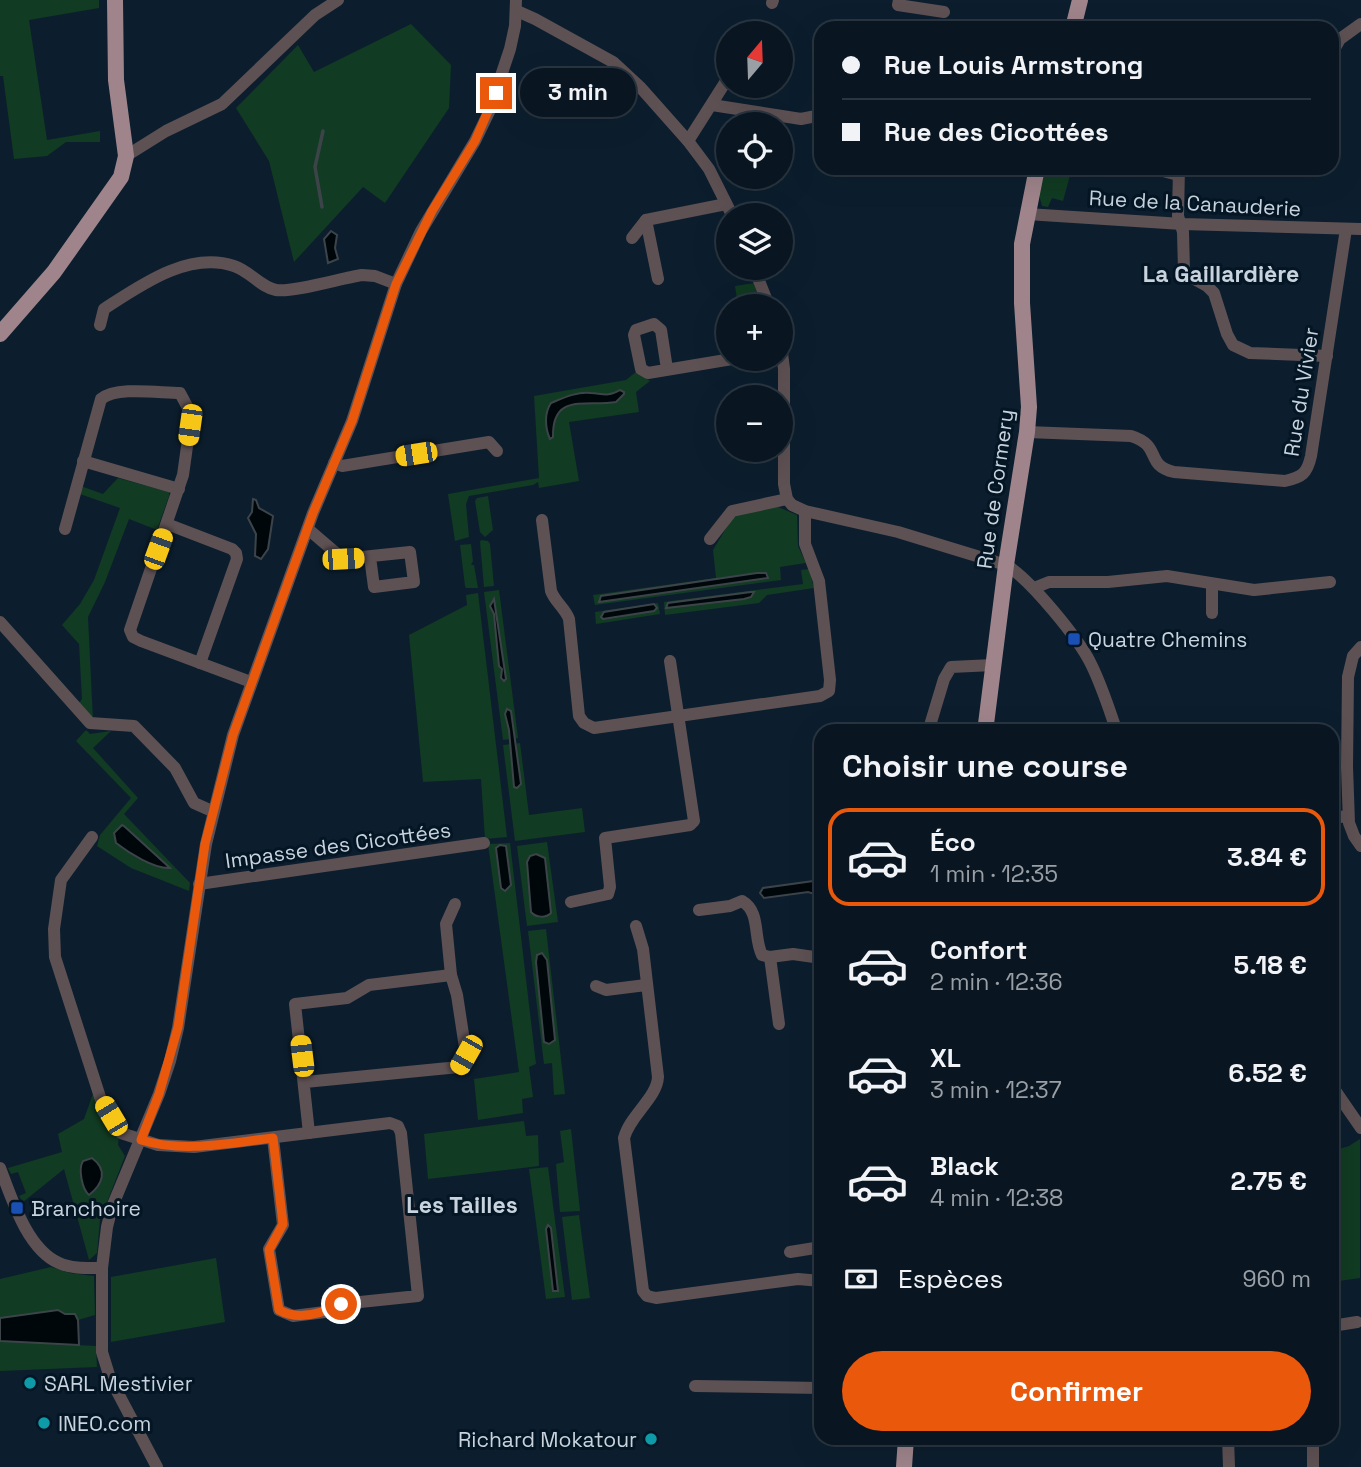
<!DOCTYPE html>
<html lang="fr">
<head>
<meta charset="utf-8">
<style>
	:root { --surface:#091622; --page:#17232f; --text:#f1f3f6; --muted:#999fa5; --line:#293540; --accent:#ea580c }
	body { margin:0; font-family:"Space Grotesk",sans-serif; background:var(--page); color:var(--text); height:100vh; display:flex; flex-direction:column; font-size:26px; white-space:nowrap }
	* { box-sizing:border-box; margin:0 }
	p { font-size:23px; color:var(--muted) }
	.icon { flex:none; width:38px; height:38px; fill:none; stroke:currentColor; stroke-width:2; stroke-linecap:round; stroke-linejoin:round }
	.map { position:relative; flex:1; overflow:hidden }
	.drawer { position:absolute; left:814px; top:724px; width:525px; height:721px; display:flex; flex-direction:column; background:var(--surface); border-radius:21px; box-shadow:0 7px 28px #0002,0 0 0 2px var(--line) }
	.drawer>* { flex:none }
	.banner { position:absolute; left:814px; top:21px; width:525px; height:154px; border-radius:21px; box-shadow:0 7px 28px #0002,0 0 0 2px var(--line); display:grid; align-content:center; height:154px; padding:0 28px; background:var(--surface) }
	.needle { width:46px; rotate:19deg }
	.tools { position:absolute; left:716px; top:21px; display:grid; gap:14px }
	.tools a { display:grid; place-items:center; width:77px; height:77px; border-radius:50%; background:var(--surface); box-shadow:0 7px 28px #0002,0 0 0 2px var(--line); font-size:35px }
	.end { position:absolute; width:32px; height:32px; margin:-16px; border:9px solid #ea580c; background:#fff; box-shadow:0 0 0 4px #fff }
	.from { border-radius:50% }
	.bubble { position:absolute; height:49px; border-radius:24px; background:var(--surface); box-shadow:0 7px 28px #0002,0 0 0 2px var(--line); font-size:23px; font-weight:600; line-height:49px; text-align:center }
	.car { position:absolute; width:21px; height:42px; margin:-21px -10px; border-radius:9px; box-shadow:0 0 5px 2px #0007; background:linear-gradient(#f5c518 24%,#345 0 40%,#f5c518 0 76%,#345 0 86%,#f5c518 0) }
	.banner b { display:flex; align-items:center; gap:24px; height:66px; font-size:26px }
	.banner b+b { border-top:2px solid var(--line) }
	.banner i { width:18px; height:18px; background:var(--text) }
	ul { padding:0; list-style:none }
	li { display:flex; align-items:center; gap:21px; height:98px; margin:0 14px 10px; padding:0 14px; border:4px solid transparent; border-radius:21px }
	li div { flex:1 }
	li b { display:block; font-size:26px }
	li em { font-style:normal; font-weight:600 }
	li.on { border-color:var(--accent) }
	li>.icon { width:63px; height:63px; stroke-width:1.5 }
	h2 { padding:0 28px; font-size:32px; line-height:84px }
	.pay { display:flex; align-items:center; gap:18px; height:77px; padding:0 28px; font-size:26px }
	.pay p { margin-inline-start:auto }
	.button { display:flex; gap:14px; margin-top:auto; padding:14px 28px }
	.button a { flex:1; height:80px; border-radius:42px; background:var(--accent); color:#fff; font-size:28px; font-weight:600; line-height:80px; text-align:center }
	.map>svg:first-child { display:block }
	.green { fill:#113b22 }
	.water { fill:#00070b; stroke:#3c444a; stroke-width:2 }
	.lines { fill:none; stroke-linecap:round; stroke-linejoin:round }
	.stream { stroke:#3c444a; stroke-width:3.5 }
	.minor { stroke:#5e5154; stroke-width:12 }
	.major { stroke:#9f858b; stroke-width:16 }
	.route { stroke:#ea580c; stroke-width:9 }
	.transit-dot { fill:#1a4fb4; stroke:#041524; stroke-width:2.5 }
	.culture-dot { fill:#0f9aa8; stroke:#041524; stroke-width:2.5 }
	.labels { text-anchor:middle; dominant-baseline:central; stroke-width:6; stroke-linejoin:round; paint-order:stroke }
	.street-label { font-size:21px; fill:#c8d3de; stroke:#041524 }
	.poi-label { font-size:21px; fill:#c8d3de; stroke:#041524; text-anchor:start }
	.neighbourhood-label { font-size:23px; font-weight:bold; fill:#c8d3de; stroke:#041524 }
</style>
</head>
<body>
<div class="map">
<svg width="1361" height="1467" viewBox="0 0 1361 1467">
	<rect width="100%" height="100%" fill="#0c1e2e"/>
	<g class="green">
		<path d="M0 0H99V8L29 20 47 140 100 131V142H66L47 156 14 159 3 76H0Z"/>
		<path d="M411 24 451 65 449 108 385 203 363 187 294 262 269 161 236 108 298 45 314 72Z"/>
		<path d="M1045 168H1072L1063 201 1052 198 1048 207 1042 206 1039 195Z"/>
		<path d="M754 283 762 306H738L735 286Z"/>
		<path d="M637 371 650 381 636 392 639 412 569 422 579 481 539 488 538 482 533 485 469 496 466 504 469 537 455 541 448 494 539 478 534 396 626 380Z"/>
		<path d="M118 478 169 492V496L157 530 129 519 105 582 88 617 93 720 79 703 82 699 79 644 62 625 80 604 94 580 120 508 77 493 78 485 103 494Z"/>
		<path d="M488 496 493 530 485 537 480 532 475 501 477 498Z"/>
		<path d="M776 506 797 515 798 546 806 563 780 567 781 580 595 605 593 595 716 578 713 550 734 515Z"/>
		<path d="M481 540 488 541 490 544 494 586 484 587 480 542Z"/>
		<path d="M471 544 473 561 471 565H474L478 588H466L465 586 460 545Z"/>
		<path d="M809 569 814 588 767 595 759 603 665 615 664 602 803 584 801 570Z"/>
		<path d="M499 590 518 738 503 740 484 592Z"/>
		<path d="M478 593 507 837 485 839 481 779 423 782 409 635 467 605 466 595Z"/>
		<path d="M658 603 660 614 596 624 595 612Z"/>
		<path d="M86 730 90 734 111 731 93 748 138 798 124 814 190 883 189 891 131 868 97 846 100 835 131 798 76 741Z"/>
		<path d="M520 743 529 815 582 808 585 832 515 841 503 745Z"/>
		<path d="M547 842 558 922 527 926 517 846Z"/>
		<path d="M510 843 536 1064 529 1067 533 1097 522 1099 523 1113 478 1120 474 1079 519 1072 488 844Z"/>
		<path d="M546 929 565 1094 554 1095 552 1063 544 1064 528 931Z"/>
		<path d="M94 1091 119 1135 118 1145 125 1156 100 1220 97 1253 89 1260 64 1169 23 1202 19 1196 26 1193 18 1172 11 1174 8 1168 62 1152 58 1134 84 1119Z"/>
		<path d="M524 1121 526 1136 538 1135 539 1166 428 1179 424 1134Z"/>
		<path d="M571 1129 580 1211 560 1212 556 1164 564 1162 560 1131Z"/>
		<path d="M1360 1139V1278L1332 1282V1151L1349 1146Z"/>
		<path d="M548 1167 565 1297 546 1299 529 1169Z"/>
		<path d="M579 1215 590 1298 572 1300 562 1217Z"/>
		<path d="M216 1258 225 1322 111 1342V1277Z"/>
		<path d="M51 1267 70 1273 94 1276 95 1315 78 1320 75 1314H65L58 1310 0 1318V1279Z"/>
		<path d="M0 1341 96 1346 97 1367 0 1371Z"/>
	</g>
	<g class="water">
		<path d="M331 231 337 235 335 248 338 259 328 263 324 239Z"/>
		<path d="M620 390 624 392V394L616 402C587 407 552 392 553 437L550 439C545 428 544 413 551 403 563 398 578 391 591 393 604 394 608 397 620 390Z"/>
		<path d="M253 499 256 500 259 508 273 516 268 549 261 559 255 556 256 534 248 518 252 512Z"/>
		<path d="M757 573H766L768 578 599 602 601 596Z"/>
		<path d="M751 592H754L751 597 744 599 666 608 668 603Z"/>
		<path d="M494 599 506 679 504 681 501 678 502 669 499 666 494 614 490 606Z"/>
		<path d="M654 604 657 608 654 611 603 619 601 617 604 612Z"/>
		<path d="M507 709 511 711 521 784 517 788 514 787 509 730 505 714Z"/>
		<path d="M122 825 124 826 170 868C154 869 129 853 116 843L114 833Z"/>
		<path d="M500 845 506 846 511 885 505 891 501 888 496 848Z"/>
		<path d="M536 854 545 858 551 913C546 918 536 918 531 912L527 862 530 856Z"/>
		<path d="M821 880V896L808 892 764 898 760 893 763 888Z"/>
		<path d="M542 953 547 960 555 1040 549 1044 544 1042 536 962 537 955Z"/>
		<path d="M92 1158C108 1170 103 1184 89 1195 82 1189 78 1169 83 1161Z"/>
		<path d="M548 1225 551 1228 558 1291H553L546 1229Z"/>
		<path d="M58 1310 65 1314H75L78 1320 79 1345 0 1341V1318Z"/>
	</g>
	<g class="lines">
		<path class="stream" d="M322 207 315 167 323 131"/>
		<g class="minor">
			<path d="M899 0 898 5 944 12"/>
			<path d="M772 3 773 0"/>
			<path d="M517 11 535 19 613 62 641 88 688 141 709 169 732 215"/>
			<path d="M1332 53 1340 39 1361 24"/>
			<path d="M712 105 801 119 821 115"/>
			<path d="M688 141 728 78"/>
			<path d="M126 156 166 131 222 104 315 15 338 0"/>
			<path d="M1152 168 1178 175"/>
			<path d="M1179 168 1178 216 1183 232 1184 270 1189 276 1207 286 1214 293 1227 334 1233 345 1250 353 1327 356"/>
			<path d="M1027 214 1182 224 1361 229"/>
			<path d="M646 220 658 279"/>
			<path d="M632 238 646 220 726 204"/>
			<path d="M754 268 769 306"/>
			<path d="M100 325 104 309C141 285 188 251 234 266 250 271 260 287 276 290 292 293 342 278 362 275L375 276 396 284"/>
			<path d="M780 337 784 369V484L787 499 792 505 805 511 898 532 1006 565C1030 579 1079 639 1091 664 1102 686 1109 709 1117 732"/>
			<path d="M667 369 661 330 654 324 636 330 634 335 641 369 648 373 732 359"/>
			<path d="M1027 432 1131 436C1163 446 1144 465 1174 472L1285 481C1302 477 1307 474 1311 456L1346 229"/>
			<path d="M83 461 179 489"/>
			<path d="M334 463 342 466 489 442 497 451"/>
			<path d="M542 520 551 591C555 602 565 608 569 619L579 716 584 723 594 728 820 696 829 691 830 680 819 581 805 544V511"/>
			<path d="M167 524 232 549 236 553 237 559 200 663"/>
			<path d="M65 529 101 399C117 386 159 393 180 393L188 408 190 425 183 475 130 630 133 637 141 641 251 682"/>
			<path d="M308 529 343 559 410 552 414 582 374 587 370 557"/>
			<path d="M710 539 732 511 787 499"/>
			<path d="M1034 588 1049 582H1108L1167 576 1254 590 1330 582"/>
			<path d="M1212 613V584"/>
			<path d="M0 622 90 723 134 726 175 768 194 803 212 811"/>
			<path d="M1361 647 1353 656 1348 677 1347 767 1349 823 1354 836 1361 846"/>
			<path d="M928 732 944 679 951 667 993 665"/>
			<path d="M1332 818 1348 816"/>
			<path d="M92 837 61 880 54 929 55 957 101 1100 121 1133 158 1145 194 1147 390 1123 398 1126 401 1133 418 1296 341 1304 325 1312 293 1316 279 1310 269 1249 283 1225 273 1138"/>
			<path d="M199 884 484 843"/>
			<path d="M571 902 608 894 610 887 605 838 690 825 694 821 670 661"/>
			<path d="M699 910 730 906 742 901C761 912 753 937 762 955L770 957 793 954 821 958"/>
			<path d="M636 926 643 949 658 1077C657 1098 630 1115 624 1138L643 1291 647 1296 656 1298 798 1279 821 1281"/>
			<path d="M770 957 779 1024"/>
			<path d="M451 975 446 924 455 904"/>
			<path d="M596 986 606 990 646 985"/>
			<path d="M305 1082 459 1067 466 1054 457 995 451 975 369 985 347 998 295 1004 309 1133"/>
			<path d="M1332 1086 1361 1128"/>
			<path d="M0 1168C12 1199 27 1249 59 1263 72 1269 88 1268 102 1268"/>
			<path d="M790 1252 821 1247"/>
			<path d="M1332 1326 1357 1322"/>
			<path d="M695 1386 821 1388"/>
			<path d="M1228 1438 1229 1467"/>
			<path d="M1313 1438V1467"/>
			<path d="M157 1467 110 1378 102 1352V1268L107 1227 112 1207 159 1094 170 1061 178 1028 206 844 233 735 313 513 352 421 396 284 421 231 475 141 489 112 510 49 515 26 516 0"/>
		</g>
		<g class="major">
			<path d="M1073 28 1080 0"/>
			<path d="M0 334 54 272 121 177 126 156 116 80 115 0"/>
			<path d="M985 732 1006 565 1027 432 1029 407 1022 303V244L1037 168"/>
			<path d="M904 1467 906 1438"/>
		</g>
	</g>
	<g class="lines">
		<path class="route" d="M341 1304C323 1313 298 1321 279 1310L269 1250 283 1224 273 1138C229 1143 184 1153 141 1140L159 1094 178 1027 205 844 233 735 313 513 352 421 396 284 432 211 475 141 496 93"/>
	</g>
	<g class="transit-dot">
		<rect x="1067" y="632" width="14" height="14" rx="3.5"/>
		<rect x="10" y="1201" width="14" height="14" rx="3.5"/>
	</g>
	<g class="culture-dot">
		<circle cx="30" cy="1383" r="7"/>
		<circle cx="44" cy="1423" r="7"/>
		<circle cx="651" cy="1439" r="7"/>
	</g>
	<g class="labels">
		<g class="street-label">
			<text transform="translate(1195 203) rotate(3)">Rue de la Canauderie</text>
			<text transform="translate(1301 392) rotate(-81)">Rue du Vivier</text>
			<text transform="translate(995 489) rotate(-82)">Rue de Cormery</text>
			<text transform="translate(338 845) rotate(-8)">Impasse des Cicottées</text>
		</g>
		<g class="poi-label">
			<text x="1088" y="639">Quatre Chemins</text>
			<text x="31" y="1208">Branchoire</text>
			<text x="44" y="1383">SARL Mestivier</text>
			<text x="58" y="1423">INEO.com</text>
			<text x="637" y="1439" text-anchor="end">Richard Mokatour</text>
		</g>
		<g class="neighbourhood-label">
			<text x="1221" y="274">La Gaillardière</text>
			<text x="462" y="1205">Les Tailles</text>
		</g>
	</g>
</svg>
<div class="tools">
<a><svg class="needle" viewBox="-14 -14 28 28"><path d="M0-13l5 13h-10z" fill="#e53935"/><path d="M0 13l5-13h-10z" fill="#999fa5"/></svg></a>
<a><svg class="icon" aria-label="locate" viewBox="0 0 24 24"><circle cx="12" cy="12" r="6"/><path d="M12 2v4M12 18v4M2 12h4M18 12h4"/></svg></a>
<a><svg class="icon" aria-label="layers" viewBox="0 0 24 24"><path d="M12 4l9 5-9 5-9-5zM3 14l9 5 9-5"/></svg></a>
<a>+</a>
<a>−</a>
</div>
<i class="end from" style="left:341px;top:1304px"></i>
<i class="end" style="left:496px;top:93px"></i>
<div class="bubble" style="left:520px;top:68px;width:116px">3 min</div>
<i class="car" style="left:190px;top:425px;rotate:188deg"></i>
<i class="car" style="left:416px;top:454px;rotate:261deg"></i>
<i class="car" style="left:158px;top:549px;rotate:20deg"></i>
<i class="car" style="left:343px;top:559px;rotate:87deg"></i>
<i class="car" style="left:466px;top:1055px;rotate:210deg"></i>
<i class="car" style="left:302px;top:1056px;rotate:353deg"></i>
<i class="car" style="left:111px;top:1116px;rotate:329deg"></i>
<div class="banner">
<b><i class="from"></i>Rue Louis Armstrong</b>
<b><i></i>Rue des Cicottées</b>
</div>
<section class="drawer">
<h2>Choisir une course</h2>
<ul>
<li class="on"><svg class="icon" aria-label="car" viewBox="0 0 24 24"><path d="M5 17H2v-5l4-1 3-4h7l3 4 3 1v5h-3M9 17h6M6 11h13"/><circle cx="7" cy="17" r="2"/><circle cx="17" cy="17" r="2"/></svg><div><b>Éco</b><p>1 min · 12:35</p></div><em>3.84 €</em></li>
<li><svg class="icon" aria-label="car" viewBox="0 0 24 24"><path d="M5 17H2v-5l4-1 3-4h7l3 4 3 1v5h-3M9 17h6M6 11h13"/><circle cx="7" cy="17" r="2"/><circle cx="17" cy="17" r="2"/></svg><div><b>Confort</b><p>2 min · 12:36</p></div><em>5.18 €</em></li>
<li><svg class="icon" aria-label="car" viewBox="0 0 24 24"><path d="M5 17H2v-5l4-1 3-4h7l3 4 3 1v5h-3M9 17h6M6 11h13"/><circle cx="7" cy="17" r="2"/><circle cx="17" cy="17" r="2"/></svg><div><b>XL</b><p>3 min · 12:37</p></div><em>6.52 €</em></li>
<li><svg class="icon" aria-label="car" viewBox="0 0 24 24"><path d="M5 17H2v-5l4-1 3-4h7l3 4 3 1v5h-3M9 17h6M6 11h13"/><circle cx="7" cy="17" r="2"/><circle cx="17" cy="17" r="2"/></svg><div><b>Black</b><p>4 min · 12:38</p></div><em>2.75 €</em></li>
</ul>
<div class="pay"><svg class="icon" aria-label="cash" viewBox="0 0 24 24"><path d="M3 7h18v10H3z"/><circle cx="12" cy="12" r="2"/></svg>Espèces<p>960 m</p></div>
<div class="button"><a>Confirmer</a></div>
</section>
</div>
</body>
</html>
